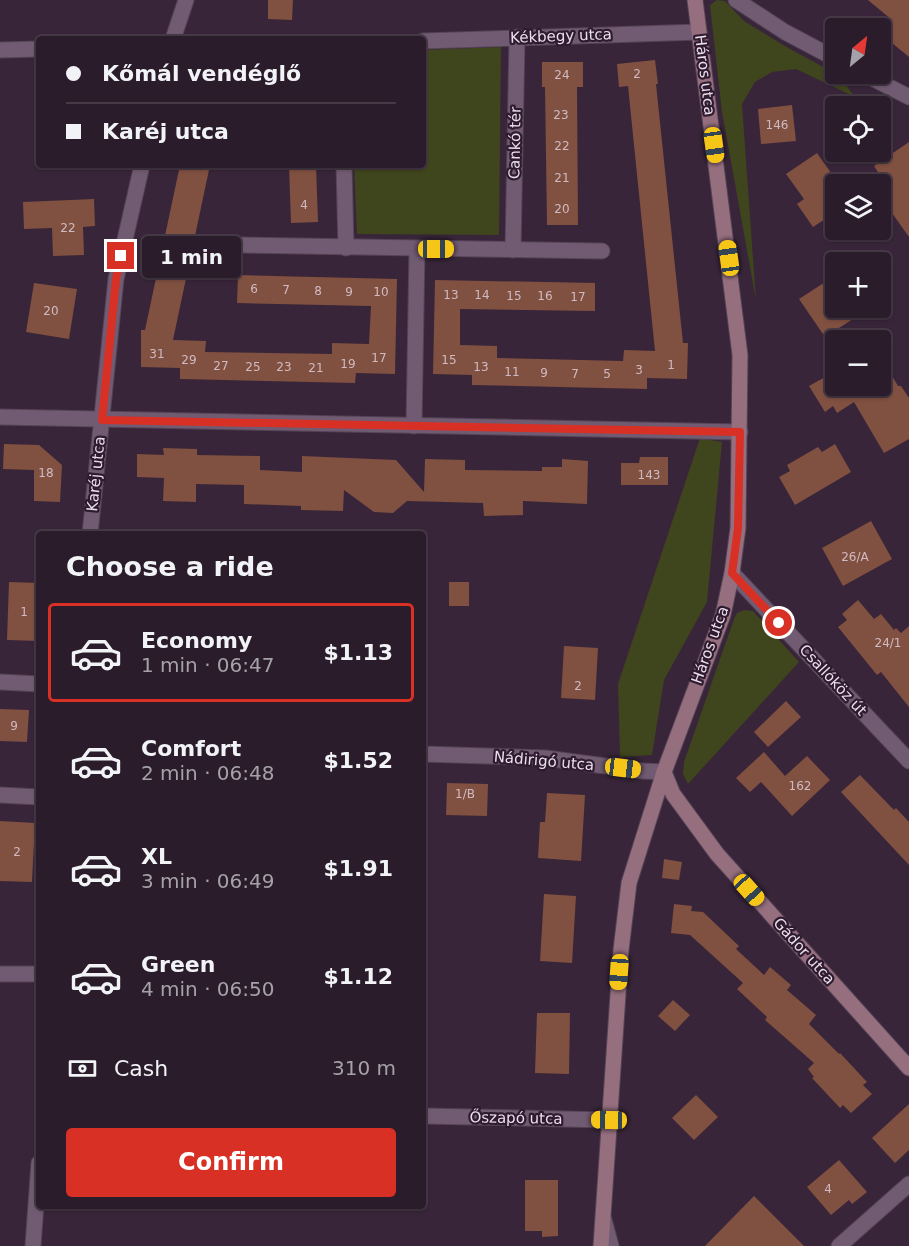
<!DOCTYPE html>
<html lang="en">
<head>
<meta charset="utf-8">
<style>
	:root { --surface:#2a1c2b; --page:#362937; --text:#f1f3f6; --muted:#a5a1a9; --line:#463a47; --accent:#d93025 }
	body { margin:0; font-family:"DejaVu Sans",sans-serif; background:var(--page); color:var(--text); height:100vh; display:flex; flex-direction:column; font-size:22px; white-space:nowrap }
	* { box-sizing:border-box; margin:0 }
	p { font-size:20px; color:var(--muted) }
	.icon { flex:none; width:33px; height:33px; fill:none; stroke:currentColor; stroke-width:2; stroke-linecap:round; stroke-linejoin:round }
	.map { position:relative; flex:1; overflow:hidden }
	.details { position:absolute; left:36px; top:531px; width:390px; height:678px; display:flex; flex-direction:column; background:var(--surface); border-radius:6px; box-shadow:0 2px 4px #0004,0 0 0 2px var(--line) }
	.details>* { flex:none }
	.hud { position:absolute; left:36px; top:36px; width:390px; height:132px; border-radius:6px; box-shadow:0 2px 4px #0004,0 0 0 2px var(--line); display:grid; align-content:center; height:132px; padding:0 30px; background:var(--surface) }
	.needle { width:39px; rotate:29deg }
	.tools { position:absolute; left:825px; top:18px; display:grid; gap:12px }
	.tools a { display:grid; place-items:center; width:66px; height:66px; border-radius:6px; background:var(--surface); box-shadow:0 2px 4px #0004,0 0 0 2px var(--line); font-size:30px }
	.end { position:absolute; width:27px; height:27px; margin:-14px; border:8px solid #d93025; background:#fff; box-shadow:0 0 0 3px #fff }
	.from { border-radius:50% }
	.bubble { position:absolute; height:42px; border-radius:6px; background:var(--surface); box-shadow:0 2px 4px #0004,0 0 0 2px var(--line); font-size:20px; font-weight:700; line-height:42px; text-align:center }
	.car { position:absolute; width:18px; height:36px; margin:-18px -9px; border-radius:8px; box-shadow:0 0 4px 2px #0007; background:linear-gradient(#f5c518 24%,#345 0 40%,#f5c518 0 76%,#345 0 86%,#f5c518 0) }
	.hud b { display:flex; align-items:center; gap:21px; height:57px; font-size:22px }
	.hud b+b { border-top:2px solid var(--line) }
	.hud i { width:15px; height:15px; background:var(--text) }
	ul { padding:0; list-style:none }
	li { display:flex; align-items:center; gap:18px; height:99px; margin:0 12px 9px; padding:0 18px; border:3px solid transparent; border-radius:6px }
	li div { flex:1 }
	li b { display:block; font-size:22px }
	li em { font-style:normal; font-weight:700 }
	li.current { border-color:var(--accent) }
	li>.icon { width:54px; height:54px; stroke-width:1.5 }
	h2 { padding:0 30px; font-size:27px; line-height:72px }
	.pay { display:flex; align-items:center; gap:15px; height:66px; padding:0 30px; font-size:22px }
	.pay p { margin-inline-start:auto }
	.cta { display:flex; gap:12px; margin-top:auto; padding:12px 30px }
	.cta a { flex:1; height:69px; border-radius:6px; background:var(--accent); color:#fff; font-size:24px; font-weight:700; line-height:69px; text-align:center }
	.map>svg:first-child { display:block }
	.green { fill:#3f451c }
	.building { fill:#805040 }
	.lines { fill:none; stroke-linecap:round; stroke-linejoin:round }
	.street-casing { stroke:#544355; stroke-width:17 }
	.secondary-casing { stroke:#544355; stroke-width:17 }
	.street { stroke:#715b72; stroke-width:15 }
	.secondary { stroke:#966f7f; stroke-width:15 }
	.route { stroke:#d93025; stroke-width:8 }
	.labels { text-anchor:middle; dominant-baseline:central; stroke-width:4.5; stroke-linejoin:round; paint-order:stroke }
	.number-label { font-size:12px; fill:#d0bac1 }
	.street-label { font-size:15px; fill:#ebdeec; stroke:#2e1b2f }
</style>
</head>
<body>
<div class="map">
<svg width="909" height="1246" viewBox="0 0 909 1246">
	<rect width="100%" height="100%" fill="#382539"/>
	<g class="green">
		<path d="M717 0 725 1 744 21 783 45 838 75 855 97 796 69 772 72 755 82 742 104 756 300 722 112 710 5Z"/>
		<path d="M501 47 499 235 357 234 354 165H423V50Z"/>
		<path d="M700 438 722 442 707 602 664 680 652 755 620 757 618 684Z"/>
		<path d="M744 610 753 611 799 662 688 784 683 774 684 762 734 619 737 613Z"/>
	</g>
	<g class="building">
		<path d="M268 0H293L292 20 268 19Z"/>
		<path d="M868 0H909V57L881 34 892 20Z"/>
		<path d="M655 60 658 84H656L683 343H688L687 379 647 378V389L559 387 472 385V375L433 374 435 280 595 283V311L460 309V345L497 346V358L623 361 624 350 655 351 628 86 619 87 617 64Z"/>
		<path d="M542 62H583V87H577L578 225H547L545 87H542Z"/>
		<path d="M792 105 796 141 761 144 758 109Z"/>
		<path d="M909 142V237L880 196V192L888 187 874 166Z"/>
		<path d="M817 153 836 180V212L813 227 797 204 804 199 786 174Z"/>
		<path d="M180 165H210L173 340 206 341 205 352 332 354V343L369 344 371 306 237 303 238 275 397 279 395 374 356 373 355 383 180 379V368L141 367V330H145Z"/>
		<path d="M289 165H316L318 222 291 223Z"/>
		<path d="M94 199 95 226 83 227 84 255 53 256 52 228 24 229 23 202Z"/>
		<path d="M836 275V308H870L825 337 799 299Z"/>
		<path d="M34 283 77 289 69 339 26 332Z"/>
		<path d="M880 356 898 386H901L909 398V439L884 453 854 402 837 413 833 406 825 412 809 386 836 371V386H880Z"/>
		<path d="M4 444 39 445 62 465 60 502 34 501V470L3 469Z"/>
		<path d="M835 444 851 472 795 505 779 477 790 471 787 465 818 447 822 452Z"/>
		<path d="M163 448 197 449V455L260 456V470L302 472V456L396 460 424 492 425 459 465 460V470L542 471V467H562V459L588 461 587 504 523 501V515L484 516 483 503 407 501 393 513 374 512 344 490 343 511 301 510V506L244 504V485L196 484V502L163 501 164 478 137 477V454L164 455Z"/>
		<path d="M640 457H668V485H621V463H639Z"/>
		<path d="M871 521 892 559 843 586 822 548Z"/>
		<path d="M9 582 39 583V641L7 640Z"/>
		<rect x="449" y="582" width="20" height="24"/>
		<path d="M858 600 874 619 881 614 894 630 896 628 901 633 909 626V707L881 672 877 675 838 627 847 620 842 614Z"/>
		<path d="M564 646 598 648 595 700 561 698Z"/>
		<path d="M786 701 801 717 768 747 754 732Z"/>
		<path d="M0 709 29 710 27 742 0 741Z"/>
		<path d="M764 752 785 776 807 756 830 780 792 816 761 782 750 792 736 778Z"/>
		<path d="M860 775 894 810 896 808 909 822V865L841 792Z"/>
		<path d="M447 783 488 784 487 816 446 815Z"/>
		<path d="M547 793 585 795 581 861 538 858 540 822H545Z"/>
		<path d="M0 821 35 823 32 882 0 881Z"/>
		<path d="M664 859 682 862 679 880 662 878Z"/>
		<path d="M544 894 576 896 572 963 540 961Z"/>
		<path d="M674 904 692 906 691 911 703 912 739 946 736 949 764 975 770 967 791 985 787 990 816 1015 809 1024 839 1054 840 1053 867 1082 863 1085 872 1094 851 1113 843 1105 840 1108 812 1078 814 1077 808 1069 814 1063 765 1020 767 1017 737 989 743 983 690 935 671 933Z"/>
		<path d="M673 1000 690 1015 675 1031 658 1016Z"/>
		<path d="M537 1013H570L569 1074 535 1073Z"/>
		<path d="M696 1095 718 1117 694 1140 672 1118Z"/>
		<path d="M909 1104V1150L895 1163 872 1138Z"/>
		<path d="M839 1160 867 1192 852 1204 849 1200 831 1215 807 1187Z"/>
		<path d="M525 1180H558V1236L542 1237V1231H525Z"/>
		<path d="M754 1196 804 1246H705Z"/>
	</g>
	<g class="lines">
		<defs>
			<g id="street">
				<path d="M736 0 785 32 836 59"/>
				<path d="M173 39 186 0"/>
				<path d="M423 41 699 32"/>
				<path d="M0 50 39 49"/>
				<path d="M864 74 909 97"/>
				<path d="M344 165 346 248"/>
				<path d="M238 245 602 251"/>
				<path d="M513 250 517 37"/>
				<path d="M0 417 740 432"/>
				<path d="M414 426 417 249"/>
				<path d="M90 534 116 279 142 165"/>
				<path d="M732 573 909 761"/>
				<path d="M0 682 39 684"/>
				<path d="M423 754 545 758 643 771 664 772"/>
				<path d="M0 795 39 797"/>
				<path d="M0 974H39"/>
				<path d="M423 1116 609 1120"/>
				<path d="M604 1220 611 1246"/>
				<path d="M33 1246 39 1163"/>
				<path d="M839 1246 909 1184"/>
			</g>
			<g id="secondary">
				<path d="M664 772 673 794 717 854 909 1068"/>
				<path d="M601 1246 621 950 629 883 664 772 723 615 732 573 738 528 740 355 695 0"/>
			</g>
		</defs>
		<use href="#street" class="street-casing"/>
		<use href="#secondary" class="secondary-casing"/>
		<use href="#street" class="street"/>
		<use href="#secondary" class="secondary"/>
	</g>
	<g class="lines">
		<path class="route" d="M121 256 116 279 102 420 740 432 738 528 732 573 779 623"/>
	</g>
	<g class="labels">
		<g class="number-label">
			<text x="637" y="74">2</text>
			<text x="562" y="75">24</text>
			<text x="561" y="115">23</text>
			<text x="777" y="125">146</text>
			<text x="562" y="146">22</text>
			<text x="562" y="178">21</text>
			<text x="304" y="205">4</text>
			<text x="562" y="209">20</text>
			<text x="68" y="228">22</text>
			<text x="254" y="289">6</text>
			<text x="286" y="290">7</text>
			<text x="318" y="291">8</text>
			<text x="349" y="292">9</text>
			<text x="381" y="292">10</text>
			<text x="451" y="295">13</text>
			<text x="482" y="295">14</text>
			<text x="514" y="296">15</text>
			<text x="545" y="296">16</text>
			<text x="578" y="297">17</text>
			<text x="51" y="311">20</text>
			<text x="157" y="354">31</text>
			<text x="379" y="358">17</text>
			<text x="189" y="360">29</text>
			<text x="449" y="360">15</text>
			<text x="348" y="364">19</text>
			<text x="671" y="365">1</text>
			<text x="221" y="366">27</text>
			<text x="253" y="367">25</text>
			<text x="284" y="367">23</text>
			<text x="481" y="367">13</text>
			<text x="316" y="368">21</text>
			<text x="639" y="370">3</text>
			<text x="512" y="372">11</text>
			<text x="544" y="373">9</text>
			<text x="575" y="374">7</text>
			<text x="607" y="374">5</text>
			<text x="46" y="473">18</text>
			<text x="649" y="475">143</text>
			<text x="855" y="557">26/A</text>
			<text x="24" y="612">1</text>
			<text x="888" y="643">24/1</text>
			<text x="578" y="686">2</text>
			<text x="14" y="726">9</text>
			<text x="800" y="786">162</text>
			<text x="465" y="794">1/B</text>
			<text x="17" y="852">2</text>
			<text x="828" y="1189">4</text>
		</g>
		<g class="street-label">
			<text transform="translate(561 36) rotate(-2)">Kékbegy utca</text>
			<text transform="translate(705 75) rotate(83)">Háros utca</text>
			<text transform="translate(515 143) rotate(-89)">Cankó tér</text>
			<text transform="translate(96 474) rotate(-84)">Karéj utca</text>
			<text transform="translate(710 645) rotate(-70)">Háros utca</text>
			<text transform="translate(833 680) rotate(47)">Csallóköz út</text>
			<text transform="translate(544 761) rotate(5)">Nádirigó utca</text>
			<text transform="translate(804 951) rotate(48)">Gádor utca</text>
			<text transform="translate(516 1118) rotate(1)">Őszapó utca</text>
		</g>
	</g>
</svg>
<div class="tools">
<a><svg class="needle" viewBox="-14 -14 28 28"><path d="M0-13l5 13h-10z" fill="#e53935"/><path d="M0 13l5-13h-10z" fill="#a5a1a9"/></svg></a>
<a><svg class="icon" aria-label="locate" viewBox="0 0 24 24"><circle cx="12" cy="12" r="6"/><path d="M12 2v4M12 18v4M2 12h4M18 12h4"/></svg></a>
<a><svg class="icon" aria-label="layers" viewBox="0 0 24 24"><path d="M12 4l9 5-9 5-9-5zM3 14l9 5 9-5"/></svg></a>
<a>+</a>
<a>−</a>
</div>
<i class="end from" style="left:779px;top:623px"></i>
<i class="end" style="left:121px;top:256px"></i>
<div class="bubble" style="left:142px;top:236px;width:99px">1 min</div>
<i class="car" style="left:714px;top:145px;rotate:172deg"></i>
<i class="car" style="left:436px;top:249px;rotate:90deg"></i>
<i class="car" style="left:729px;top:258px;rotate:352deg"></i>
<i class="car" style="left:623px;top:768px;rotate:97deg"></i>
<i class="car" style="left:749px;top:890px;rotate:138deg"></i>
<i class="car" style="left:619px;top:972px;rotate:184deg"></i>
<i class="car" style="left:609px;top:1120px;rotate:271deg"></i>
<div class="hud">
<b><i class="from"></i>Kőmál vendéglő</b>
<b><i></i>Karéj utca</b>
</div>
<section class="details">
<h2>Choose a ride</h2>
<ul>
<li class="current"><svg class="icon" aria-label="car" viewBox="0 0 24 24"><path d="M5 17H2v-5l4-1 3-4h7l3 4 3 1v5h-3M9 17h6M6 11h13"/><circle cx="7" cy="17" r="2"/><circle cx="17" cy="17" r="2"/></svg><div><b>Economy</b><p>1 min · 06:47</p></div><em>$1.13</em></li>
<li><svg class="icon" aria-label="car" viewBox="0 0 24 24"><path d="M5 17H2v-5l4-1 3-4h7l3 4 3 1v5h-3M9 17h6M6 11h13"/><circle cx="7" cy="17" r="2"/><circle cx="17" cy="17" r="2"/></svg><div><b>Comfort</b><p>2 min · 06:48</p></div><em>$1.52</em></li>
<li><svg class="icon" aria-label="car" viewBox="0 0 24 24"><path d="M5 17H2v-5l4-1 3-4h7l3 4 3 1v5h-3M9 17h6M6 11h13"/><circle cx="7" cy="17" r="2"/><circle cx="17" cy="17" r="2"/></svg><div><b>XL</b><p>3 min · 06:49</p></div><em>$1.91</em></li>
<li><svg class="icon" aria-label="car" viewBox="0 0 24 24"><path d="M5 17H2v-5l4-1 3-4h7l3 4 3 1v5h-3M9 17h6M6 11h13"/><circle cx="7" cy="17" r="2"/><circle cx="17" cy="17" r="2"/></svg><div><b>Green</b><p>4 min · 06:50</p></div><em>$1.12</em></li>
</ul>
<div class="pay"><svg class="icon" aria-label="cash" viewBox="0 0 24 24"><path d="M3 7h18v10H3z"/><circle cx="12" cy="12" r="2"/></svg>Cash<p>310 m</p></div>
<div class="cta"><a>Confirm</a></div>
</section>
</div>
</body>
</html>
